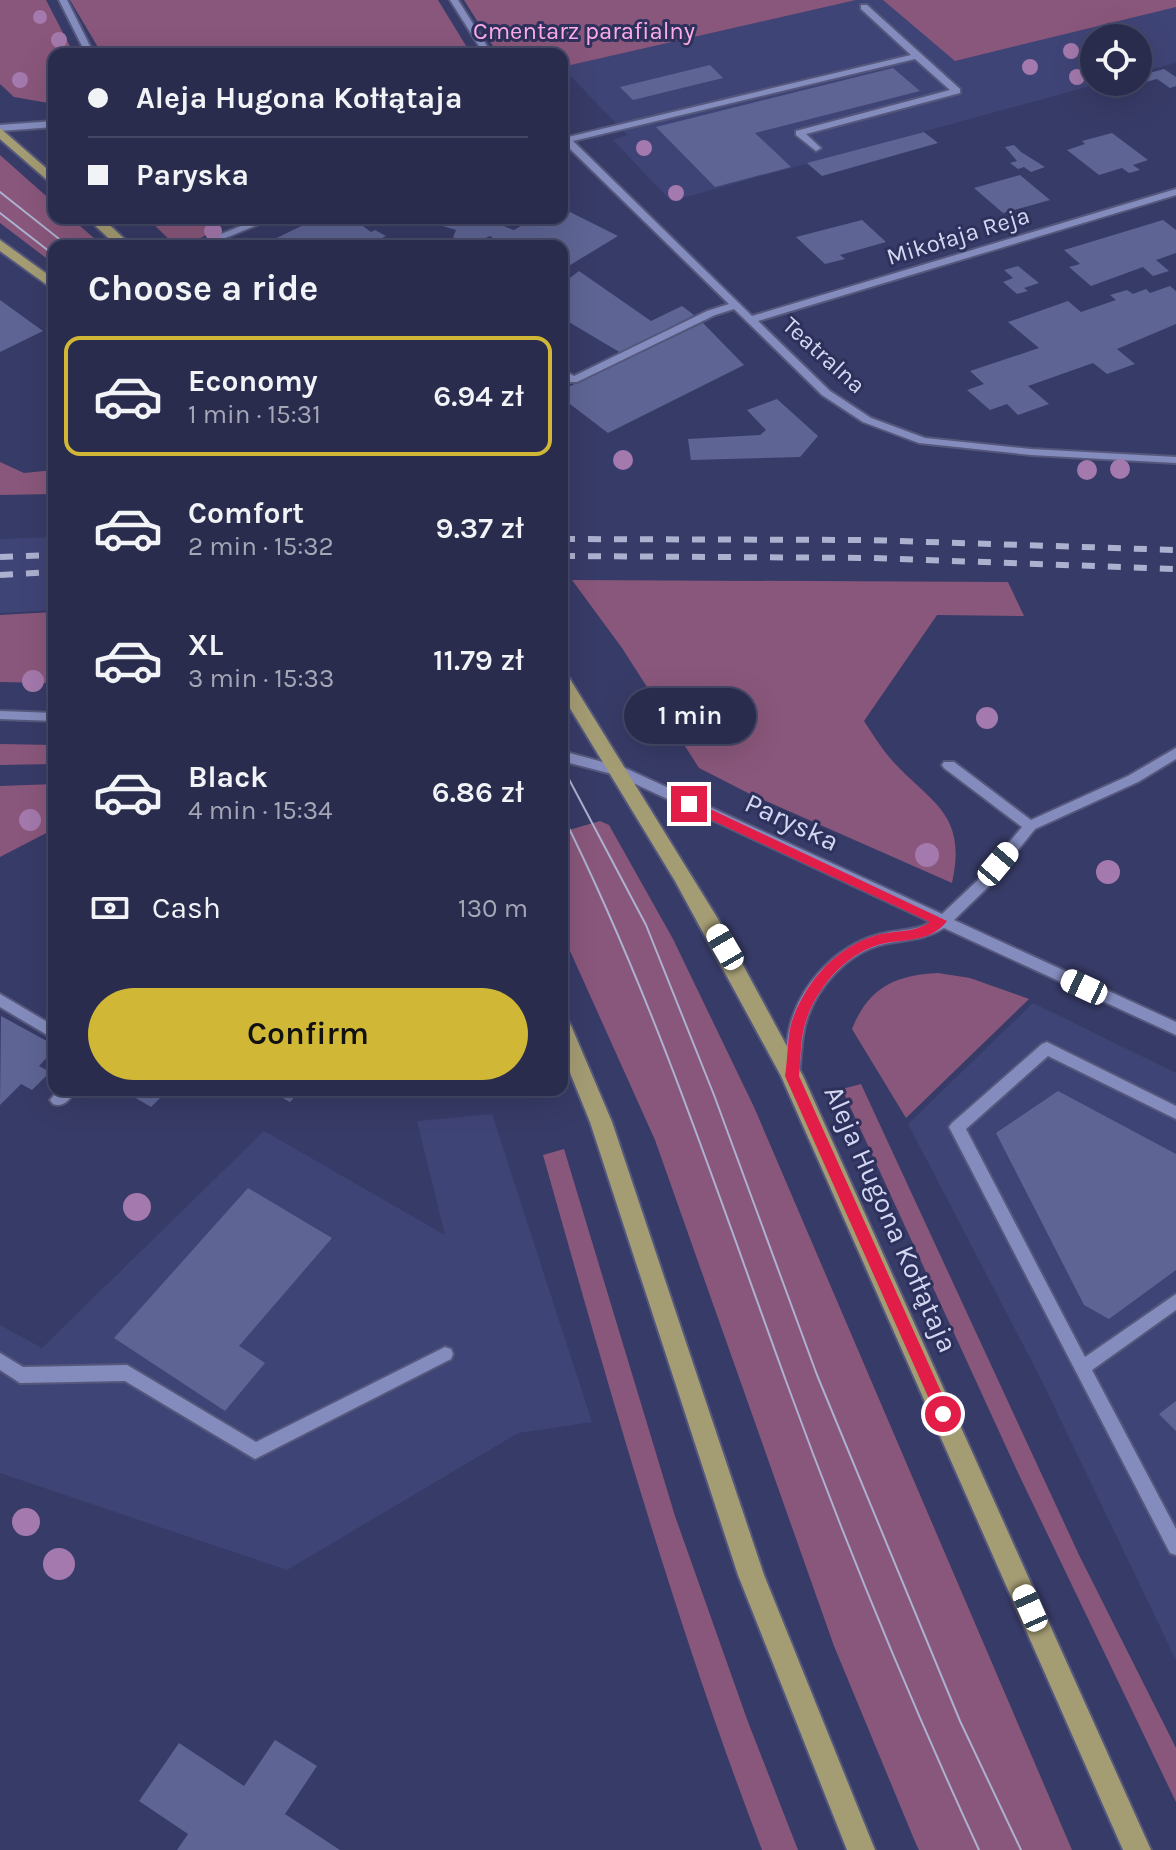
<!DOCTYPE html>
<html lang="en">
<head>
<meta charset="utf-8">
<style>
	:root { --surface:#292c4d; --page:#353857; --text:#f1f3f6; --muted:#a5a7b6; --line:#454865; --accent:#d0b736 }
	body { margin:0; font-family:Karla,sans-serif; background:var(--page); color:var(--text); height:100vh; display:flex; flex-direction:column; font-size:30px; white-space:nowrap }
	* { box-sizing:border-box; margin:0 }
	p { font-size:26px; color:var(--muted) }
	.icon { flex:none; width:44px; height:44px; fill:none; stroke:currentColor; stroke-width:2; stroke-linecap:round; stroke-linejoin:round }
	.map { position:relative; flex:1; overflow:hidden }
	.details { position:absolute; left:48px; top:240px; width:520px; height:856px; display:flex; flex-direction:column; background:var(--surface); border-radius:16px; box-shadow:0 8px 32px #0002,0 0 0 2px var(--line) }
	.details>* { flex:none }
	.hud { position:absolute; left:48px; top:48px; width:520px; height:176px; border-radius:16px; box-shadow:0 8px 32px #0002,0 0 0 2px var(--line); display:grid; align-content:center; height:176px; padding:0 40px; background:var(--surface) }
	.controls { position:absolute; left:1080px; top:24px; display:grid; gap:16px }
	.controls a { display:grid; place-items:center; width:72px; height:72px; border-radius:50%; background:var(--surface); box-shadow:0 8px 32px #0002,0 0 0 2px var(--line); font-size:40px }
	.end { position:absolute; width:36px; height:36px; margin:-18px; border:10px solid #e11d48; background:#fff; box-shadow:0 0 0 4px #fff }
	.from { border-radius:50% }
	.bubble { position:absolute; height:56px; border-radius:28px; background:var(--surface); box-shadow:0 8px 32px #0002,0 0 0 2px var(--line); font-size:26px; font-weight:600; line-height:56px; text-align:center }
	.car { position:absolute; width:24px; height:48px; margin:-24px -12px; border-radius:10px; box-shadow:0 0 6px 2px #0007; background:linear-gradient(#fff 24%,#345 0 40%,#fff 0 76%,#345 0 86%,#fff 0) }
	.hud b { display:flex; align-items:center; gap:28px; height:76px; font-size:30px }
	.hud b+b { border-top:2px solid var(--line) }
	.hud i { width:20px; height:20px; background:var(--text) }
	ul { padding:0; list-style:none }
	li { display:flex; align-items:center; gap:24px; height:120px; margin:0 16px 12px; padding:0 24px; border:4px solid transparent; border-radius:16px }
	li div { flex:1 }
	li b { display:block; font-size:30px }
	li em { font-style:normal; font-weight:600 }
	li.active { border-color:var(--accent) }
	li>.icon { width:72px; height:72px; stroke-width:1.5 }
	h2 { padding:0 40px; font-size:36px; line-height:96px }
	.pay { display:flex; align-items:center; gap:20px; height:88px; padding:0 40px; font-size:30px }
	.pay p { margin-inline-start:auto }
	.cta { display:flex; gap:16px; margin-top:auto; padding:16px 40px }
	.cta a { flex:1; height:92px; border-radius:48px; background:var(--accent); color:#111; font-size:32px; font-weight:600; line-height:92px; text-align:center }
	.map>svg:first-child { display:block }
	.built { fill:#3f4476 }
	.green { fill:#89577b }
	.building { fill:#5e6594 }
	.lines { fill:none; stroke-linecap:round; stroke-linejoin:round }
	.minor-casing { stroke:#55587c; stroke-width:4 }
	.major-casing { stroke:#55587c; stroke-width:4 }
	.minor { fill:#848cbd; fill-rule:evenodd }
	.major { fill:#a49c73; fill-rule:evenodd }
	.tram { stroke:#adb1d0; stroke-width:2 }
	.rail { stroke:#adb1d0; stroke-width:6; stroke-dasharray:13 13; stroke-linecap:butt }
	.tree { fill:#a479ad }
	.route { fill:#e11d48 }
	.labels { text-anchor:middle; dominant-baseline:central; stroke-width:6; stroke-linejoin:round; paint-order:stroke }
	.far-park-label { font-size:24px; fill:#fdabe6; stroke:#2d315b }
	.far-street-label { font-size:24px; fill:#d3d7f2; stroke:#2d315b }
	.street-label { font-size:28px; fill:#d3d7f2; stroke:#2d315b }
</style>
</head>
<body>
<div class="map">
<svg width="1176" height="1850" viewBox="0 0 1176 1850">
	<rect width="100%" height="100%" fill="#373b67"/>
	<g class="built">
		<path d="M856 0H1176V63L1138 73V38H1094V82H1105L671 201 613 140 627 135 562 67Z"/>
		<path d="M54 537V610L0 613V539Z"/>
		<path d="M1033 1003 1176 1073V1660L1041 1379 908 1124Z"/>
		<path d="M492 1114 592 1422 518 1433 287 1570 0 1473V1325L42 1348 264 1131 445 1235 417 1121Z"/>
	</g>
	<g class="green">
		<path d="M0 0H46L74 54H54V104L14 97 0 84Z"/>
		<path d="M70 0H438L471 54H102Z"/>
		<path d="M464 0H856L562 67V54H498Z"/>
		<path d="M883 0H1176V7L955 61Z"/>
		<path d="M0 155 54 203V218H71L103 246H54V264L0 223Z"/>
		<path d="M147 218H224L203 237 176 246Z"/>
		<path d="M0 462 24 473 54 470V494L0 495Z"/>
		<path d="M572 580 1008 582 1024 616 937 615 864 721C872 733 880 746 889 757 929 803 968 811 952 883L750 794 699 768 622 648Z"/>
		<path d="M54 612V683L0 682V615Z"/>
		<path d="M0 744 54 745V764L0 765Z"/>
		<path d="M54 784V829L0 857V786Z"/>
		<path d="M600 821 609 825 673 939 754 1107 1072 1850H919L916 1844 834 1646 655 1140 562 933V832Z"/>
		<path d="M938 973 970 978 1029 999 906 1118 852 1029C868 988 895 975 938 973Z"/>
		<path d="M861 1084 1079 1555 1176 1748V1802L1020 1477 842 1089Z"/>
		<path d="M564 1149 675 1516 748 1722 798 1850H762C675 1623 609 1389 543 1155Z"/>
	</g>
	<g class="building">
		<path d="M710 65 723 78 633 100 620 87Z"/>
		<path d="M893 68 920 91 755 133 791 167 715 187 656 127Z"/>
		<path d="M1164 69 1176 77V86L1170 88 1157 79 1138 84V76Z"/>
		<path d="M924 132 938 143 822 176 807 163Z"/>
		<path d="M1112 133 1148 160 1133 165 1140 170 1129 173 1122 168 1099 175 1067 150 1085 144 1082 141Z"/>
		<path d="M1014 145 1021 152 1045 167 1031 172 1024 167 1018 169 1010 163 1017 161 1005 147Z"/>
		<path d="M1020 175 1050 200 1003 213 974 188Z"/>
		<path d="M562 208 618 236 562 270V246H505L490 236 468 246 453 237 456 230 432 223 436 218H483L514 230 535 218H562Z"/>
		<path d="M318 218H352L371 232 375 230 386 236 367 246H260Z"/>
		<path d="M862 220 886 242 840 255 845 259 825 264 796 237Z"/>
		<path d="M1163 220 1176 230V253L1156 260 1169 271 1153 276 1143 267 1091 286 1069 267 1080 264 1064 250Z"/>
		<path d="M1018 266 1039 283 1024 288 1028 291 1017 294 1003 282 1013 278 1004 270Z"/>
		<path d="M579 271 651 321 682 306 694 315 621 353 562 318V284Z"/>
		<path d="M1170 286 1176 291V324L1117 349 1135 364 1107 374 1093 363 1028 386 1049 404 1018 415 1007 404 990 410 967 390 984 384 970 371 1039 348 1008 322 1068 301 1081 312 1116 300 1110 295 1127 290 1133 294 1146 289 1150 293Z"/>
		<path d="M0 300 43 331 0 352Z"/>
		<path d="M703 323 744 365 608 433 566 401 569 400 562 394V390Z"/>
		<path d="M777 399 818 436 800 457 691 460 688 439 760 435 766 430 747 410Z"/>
		<path d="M1 1016 54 1045V1050L39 1066 50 1072 32 1090 21 1084 0 1105Z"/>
		<path d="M122 1090H168L151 1107Z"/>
		<path d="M268 1090H301L290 1102Z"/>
		<path d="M1058 1091 1176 1154V1270L1109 1319 1084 1305 996 1133Z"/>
		<path d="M248 1188 332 1238 239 1346 265 1363 225 1411 114 1338Z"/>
		<path d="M1176 1401V1431L1159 1414Z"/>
		<path d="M275 1740 317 1766 285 1814 340 1850H177L188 1834 139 1801 179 1743 244 1786Z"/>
	</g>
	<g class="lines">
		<defs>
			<g id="minor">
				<path d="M59 0H67L94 54H86Z"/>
				<path d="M450 0H458L492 54H484Z"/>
				<path d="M861 5H867L960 89V93L806 134 821 148 816 151 796 135V131L950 90 915 59 573 141 752 316 1176 189V195L758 321 830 391 871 418 925 438 1031 449 1176 457V463L1031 455 919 443 863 422 822 395 734 309 715 315 577 382H569L562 378V370L574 376 707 311 729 304 563 142 562 133 568 137 911 55 861 9Z"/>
				<path d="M54 121V127L0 131V125Z"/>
				<path d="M260 218H274L206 246H192Z"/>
				<path d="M0 711 54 713V721L0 719Z"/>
				<path d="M1176 748V759L1138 782 1035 829 988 887 954 920 1176 1022V1035L944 928C922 941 908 939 884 944 847 952 814 990 805 1026 801 1042 801 1059 799 1076L797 1080 792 1082 787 1080 785 1076C786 1059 786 1042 790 1026 801 983 836 947 877 935 896 929 914 932 931 922L616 775 562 761V751L625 768 942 914 978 880 1022 827 944 768 942 765 944 762H954L1031 820 1128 776Z"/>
				<path d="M0 994 54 1026V1039L0 1007Z"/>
				<path d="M1047 1042 1176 1106V1119L1048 1056 966 1129 1085 1357 1176 1294V1310L1092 1370 1176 1529V1555L1170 1553 949 1127 952 1123 1042 1044Z"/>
				<path d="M58 1090H75C71 1099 63 1108 53 1104L50 1100Z"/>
				<path d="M445 1347 451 1349 453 1354 451 1359 255 1459 125 1381 20 1383 0 1370V1353L23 1367 127 1365 256 1442Z"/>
			</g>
			<g id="major">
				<path d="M0 128 54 175V186L0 139Z"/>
				<path d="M87 218H102L132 246H117Z"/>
				<path d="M0 240 54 279V290L0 251Z"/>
				<path d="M562 674 568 676 718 919 803 1076 1151 1850H1123L781 1076 675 881 562 695Z"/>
				<path d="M562 1020 569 1022 572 1028 612 1122 764 1575 875 1850H847L738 1575 590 1122 562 1053Z"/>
			</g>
		</defs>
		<use href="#minor" class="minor-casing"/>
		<use href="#major" class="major-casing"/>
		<use href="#minor" class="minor"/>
		<use href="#major" class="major"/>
		<g class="tram">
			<path d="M0 192 68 246"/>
			<path d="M0 213 54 255"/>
			<path d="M562 766 646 925 714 1095 817 1375 960 1721 1021 1850"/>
			<path d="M562 814C653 997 716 1189 786 1381 844 1540 908 1696 979 1850"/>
		</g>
		<g class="rail">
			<path d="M562 539 868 540 1176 550"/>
			<path d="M562 556 871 558 1176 569"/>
			<path d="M0 557 54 555"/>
			<path d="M0 575 54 572"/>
		</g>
	</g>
	<g class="tree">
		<circle cx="40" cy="17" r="7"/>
		<circle cx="59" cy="40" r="8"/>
		<circle cx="1071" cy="51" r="8"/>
		<circle cx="1030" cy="67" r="8"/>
		<circle cx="1077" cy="77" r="8"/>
		<circle cx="20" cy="80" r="8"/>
		<circle cx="644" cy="148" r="8"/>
		<circle cx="676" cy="193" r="8"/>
		<circle cx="213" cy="231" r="9"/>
		<circle cx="623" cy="460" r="10"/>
		<circle cx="1120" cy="469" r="10"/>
		<circle cx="1087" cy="470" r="10"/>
		<circle cx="33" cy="681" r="11"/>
		<circle cx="987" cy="718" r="11"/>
		<circle cx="30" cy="820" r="11"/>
		<circle cx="927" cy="855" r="12"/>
		<circle cx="1108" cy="872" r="12"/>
		<circle cx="137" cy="1207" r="14"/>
		<circle cx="26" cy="1522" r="14"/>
		<circle cx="59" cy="1564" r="16"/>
	</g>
	<path class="route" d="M689 799 947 921C932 941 909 939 886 943 849 950 817 986 806 1021 800 1038 801 1059 799 1076L951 1414 949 1419H938L785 1076C788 1059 787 1037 792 1021 806 981 836 947 877 935 895 930 915 933 930 922L684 807V800Z"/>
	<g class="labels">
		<g class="far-park-label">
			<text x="584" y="31">Cmentarz parafialny</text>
		</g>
		<g class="far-street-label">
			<text transform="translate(958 236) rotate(-17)">Mikołaja Reja</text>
			<text transform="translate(824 355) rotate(42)">Teatralna</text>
		</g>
		<g class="street-label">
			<text transform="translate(792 822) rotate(25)">Paryska</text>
			<text transform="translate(891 1219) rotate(66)">Aleja Hugona Kołłątaja</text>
		</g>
	</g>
</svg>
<div class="controls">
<a><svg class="icon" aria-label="locate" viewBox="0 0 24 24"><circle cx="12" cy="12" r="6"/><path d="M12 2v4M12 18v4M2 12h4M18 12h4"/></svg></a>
</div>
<i class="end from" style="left:943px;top:1414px"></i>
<i class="end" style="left:689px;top:804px"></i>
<div class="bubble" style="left:624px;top:688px;width:132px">1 min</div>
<i class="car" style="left:998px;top:864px;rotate:40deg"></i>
<i class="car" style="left:725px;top:947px;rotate:330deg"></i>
<i class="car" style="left:1084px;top:987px;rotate:295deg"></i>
<i class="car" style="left:1030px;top:1608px;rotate:336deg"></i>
<div class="hud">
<b><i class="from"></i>Aleja Hugona Kołłątaja</b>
<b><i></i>Paryska</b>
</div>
<section class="details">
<h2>Choose a ride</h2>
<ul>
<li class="active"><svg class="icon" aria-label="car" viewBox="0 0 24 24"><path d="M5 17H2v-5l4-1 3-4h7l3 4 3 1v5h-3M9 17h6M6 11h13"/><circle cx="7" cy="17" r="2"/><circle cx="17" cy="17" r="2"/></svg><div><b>Economy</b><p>1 min · 15:31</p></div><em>6.94 zł</em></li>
<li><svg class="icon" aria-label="car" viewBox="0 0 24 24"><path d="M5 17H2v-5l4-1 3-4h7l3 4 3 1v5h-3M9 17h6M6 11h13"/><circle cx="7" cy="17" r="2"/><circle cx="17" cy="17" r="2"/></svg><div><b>Comfort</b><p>2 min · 15:32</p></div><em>9.37 zł</em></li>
<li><svg class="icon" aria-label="car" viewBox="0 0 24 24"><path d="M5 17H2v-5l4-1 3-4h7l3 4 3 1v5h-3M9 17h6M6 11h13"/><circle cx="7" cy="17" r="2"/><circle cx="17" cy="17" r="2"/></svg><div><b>XL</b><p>3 min · 15:33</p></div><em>11.79 zł</em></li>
<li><svg class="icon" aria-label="car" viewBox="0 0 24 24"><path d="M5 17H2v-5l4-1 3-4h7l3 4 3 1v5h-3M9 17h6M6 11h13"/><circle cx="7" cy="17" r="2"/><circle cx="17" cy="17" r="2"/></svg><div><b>Black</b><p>4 min · 15:34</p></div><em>6.86 zł</em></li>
</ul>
<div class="pay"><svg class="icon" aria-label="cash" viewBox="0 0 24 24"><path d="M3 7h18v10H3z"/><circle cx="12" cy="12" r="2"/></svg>Cash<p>130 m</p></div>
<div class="cta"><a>Confirm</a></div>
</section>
</div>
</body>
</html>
